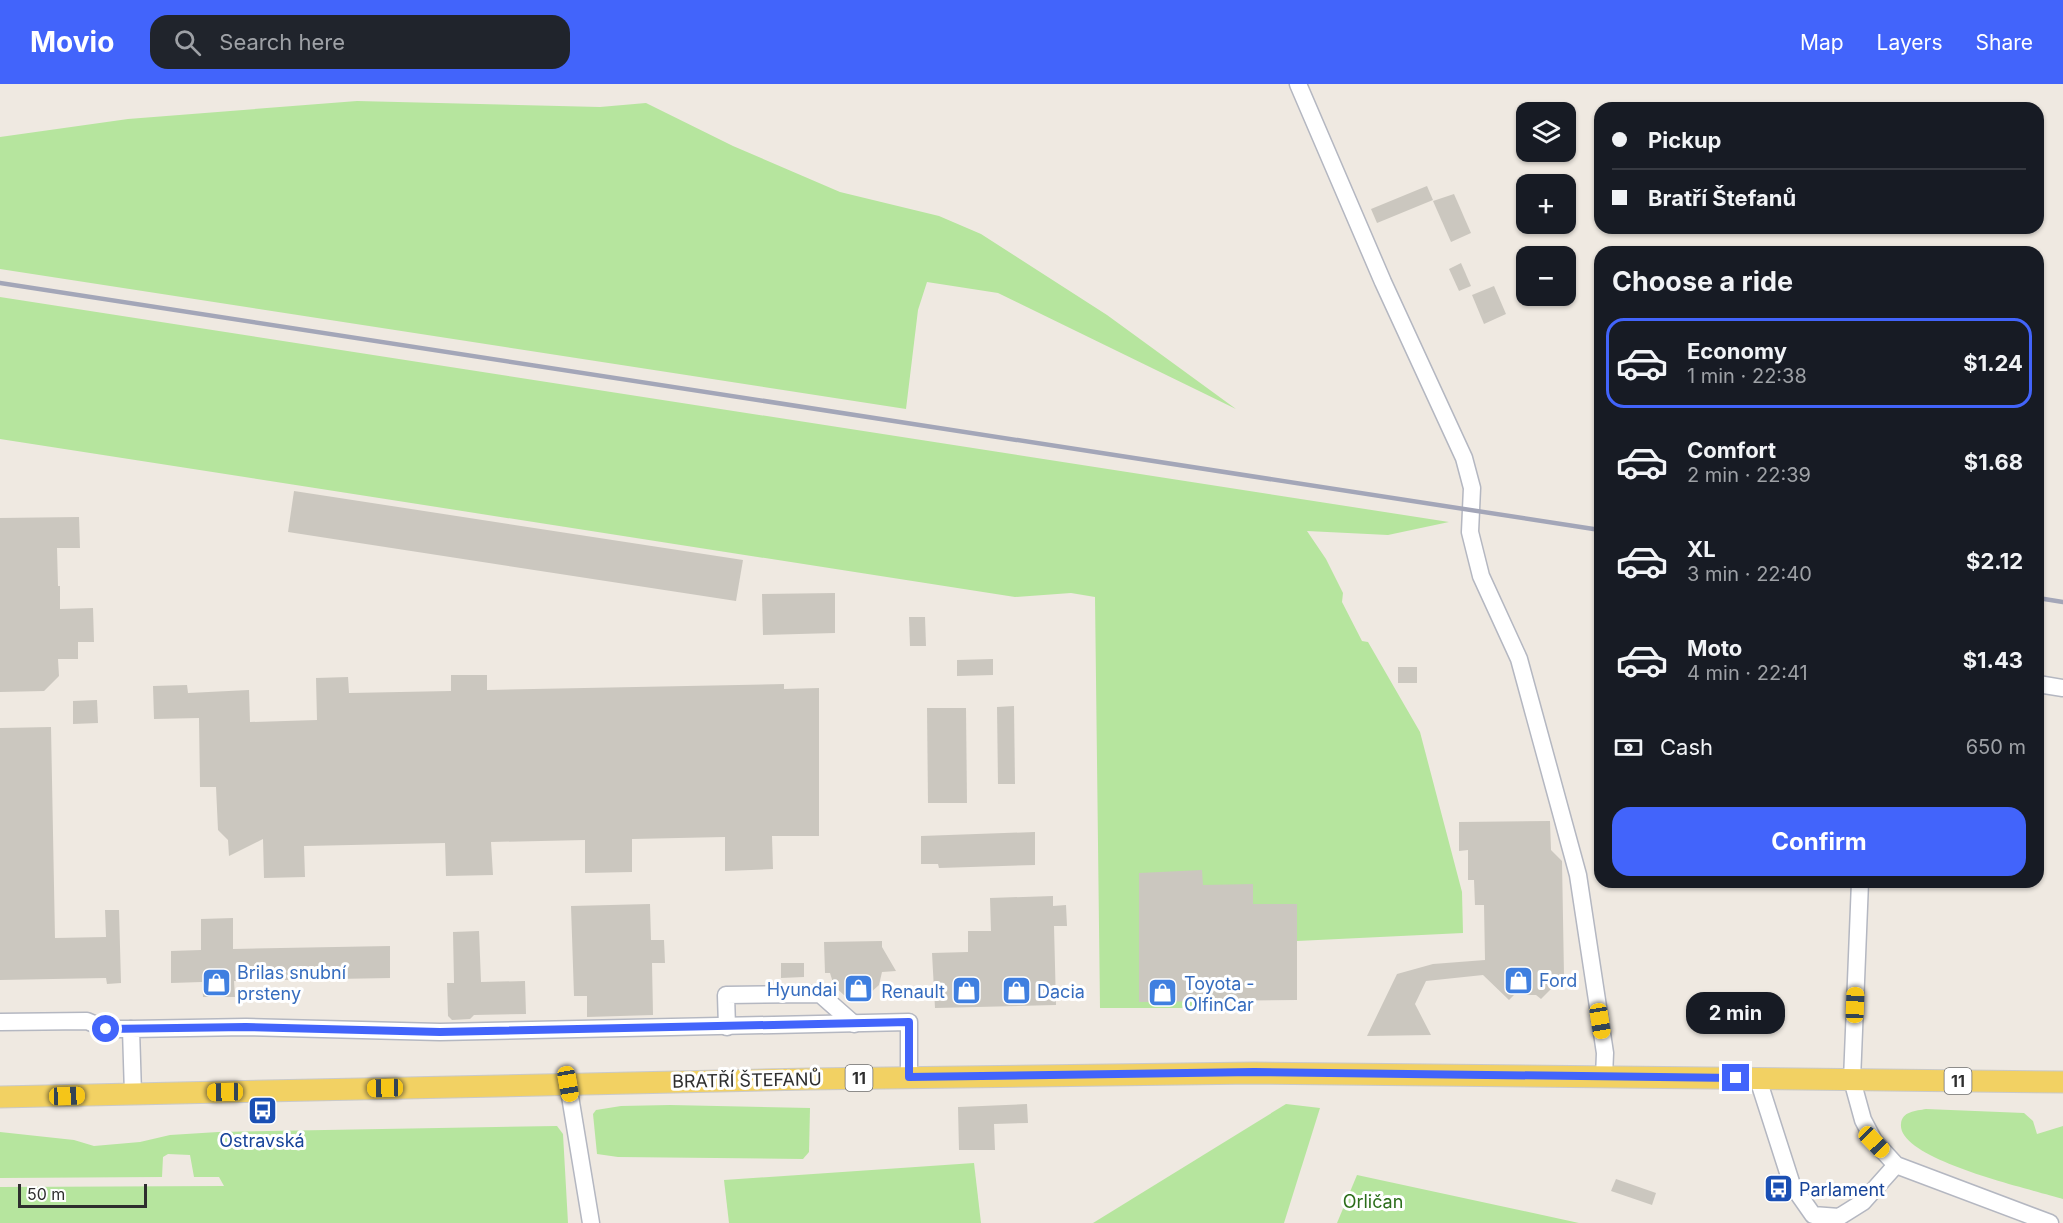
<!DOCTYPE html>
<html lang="en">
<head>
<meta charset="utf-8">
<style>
	:root { --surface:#171b24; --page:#20242c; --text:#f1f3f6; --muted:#9ea1a6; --line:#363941; --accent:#4264fb }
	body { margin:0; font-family:Inter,sans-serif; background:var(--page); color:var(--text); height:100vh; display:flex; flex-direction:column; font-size:22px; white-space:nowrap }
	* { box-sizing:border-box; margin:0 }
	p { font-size:20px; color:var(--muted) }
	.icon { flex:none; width:33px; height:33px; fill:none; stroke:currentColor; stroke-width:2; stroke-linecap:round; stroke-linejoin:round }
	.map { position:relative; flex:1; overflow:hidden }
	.sheet { position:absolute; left:1594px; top:162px; width:450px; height:642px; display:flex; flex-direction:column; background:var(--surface); border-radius:18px; box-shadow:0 2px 4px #0004 }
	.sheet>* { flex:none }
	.banner { position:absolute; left:1594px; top:18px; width:450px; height:132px; border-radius:18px; box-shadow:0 2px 4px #0004; display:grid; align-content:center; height:132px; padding:0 18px; background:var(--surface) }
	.buttons { position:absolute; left:1516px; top:18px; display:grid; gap:12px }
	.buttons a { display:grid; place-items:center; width:60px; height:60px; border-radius:12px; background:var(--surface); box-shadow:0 2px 4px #0004; font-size:30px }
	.scale { position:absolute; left:18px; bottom:15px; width:129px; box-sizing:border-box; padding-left:6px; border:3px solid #2e2e2e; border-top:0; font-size:16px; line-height:21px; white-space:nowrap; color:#2e2e2e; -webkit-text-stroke:4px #fff; paint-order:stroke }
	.end { position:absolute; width:27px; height:27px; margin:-14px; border:8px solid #4264fb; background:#fff; box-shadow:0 0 0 3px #fff }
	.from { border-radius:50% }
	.bubble { position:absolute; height:42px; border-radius:18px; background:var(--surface); box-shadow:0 2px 4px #0004; font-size:20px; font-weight:700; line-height:42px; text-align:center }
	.car { position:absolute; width:18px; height:36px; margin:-18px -9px; border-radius:8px; box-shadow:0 0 4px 2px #0007; background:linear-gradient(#f5c518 24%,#345 0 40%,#f5c518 0 76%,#345 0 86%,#f5c518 0) }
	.banner b { display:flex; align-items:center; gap:21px; height:57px; font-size:22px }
	.banner b+b { border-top:2px solid var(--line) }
	.banner i { width:15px; height:15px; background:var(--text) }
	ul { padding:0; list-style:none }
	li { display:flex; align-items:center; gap:18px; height:90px; margin:0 12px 9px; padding:0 6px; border:3px solid transparent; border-radius:18px }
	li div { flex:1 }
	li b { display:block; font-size:22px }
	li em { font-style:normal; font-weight:700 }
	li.current { border-color:var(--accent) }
	li>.icon { width:54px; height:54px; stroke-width:1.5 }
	h2 { padding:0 18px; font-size:27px; line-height:72px }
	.pay { display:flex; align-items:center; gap:15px; height:66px; padding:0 18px; font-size:22px }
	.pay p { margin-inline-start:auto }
	.primary-button { display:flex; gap:12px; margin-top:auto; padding:12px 18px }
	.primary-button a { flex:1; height:69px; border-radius:18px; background:var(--accent); color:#fff; font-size:24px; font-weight:700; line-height:69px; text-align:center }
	header { display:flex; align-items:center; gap:36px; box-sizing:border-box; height:84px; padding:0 30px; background:var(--accent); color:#fff }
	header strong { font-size:28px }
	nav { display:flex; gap:33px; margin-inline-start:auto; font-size:21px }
	.search { width:420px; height:54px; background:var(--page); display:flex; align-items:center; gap:15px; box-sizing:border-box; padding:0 21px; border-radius:18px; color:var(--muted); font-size:22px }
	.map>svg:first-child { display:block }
	.green { fill:#b6e59e }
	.building { fill:#cbc7bf }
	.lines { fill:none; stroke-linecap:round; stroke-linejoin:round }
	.minor-casing { stroke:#b4b7c1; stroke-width:19 }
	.major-casing { stroke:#c9c9c9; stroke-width:23 }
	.minor { stroke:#fff; stroke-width:16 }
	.major { stroke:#f2d163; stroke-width:21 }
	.rail { stroke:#a3a6b8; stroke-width:4.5 }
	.route { stroke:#4264fb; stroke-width:8 }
	.labels { text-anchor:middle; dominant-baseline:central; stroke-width:6; stroke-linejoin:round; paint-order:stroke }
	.shield { fill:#fff; stroke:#6d6d6d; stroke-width:1.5 }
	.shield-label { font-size:16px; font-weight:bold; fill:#2e2e2e }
	.shop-label { font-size:18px; fill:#366cbe; stroke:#fff; text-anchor:start }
	.street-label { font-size:18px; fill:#2e2e2e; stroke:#fff }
	.transit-label { font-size:18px; fill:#164399; stroke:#fff }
	.park-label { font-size:18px; fill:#2c6e1b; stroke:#fff }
</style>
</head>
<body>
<header>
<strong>Movio</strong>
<div class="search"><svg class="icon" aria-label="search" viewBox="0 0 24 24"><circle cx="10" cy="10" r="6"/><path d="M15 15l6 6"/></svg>Search here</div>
<nav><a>Map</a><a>Layers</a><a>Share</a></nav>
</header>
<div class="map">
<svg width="2063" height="1139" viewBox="0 0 2063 1139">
	<rect width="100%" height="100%" fill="#efe9e1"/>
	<g class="green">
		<path d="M357 17 600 23 646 19 733 62 840 108 939 132 981 150 1107 231 1236 325 998 209 927 198 918 226 906 325 0 185V53L128 35Z"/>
		<path d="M0 213 1449 438 1388 451 1307 447 1326 475 1343 509 1342 518 1362 557 1368 558 1420 648 1462 808 1463 849 1297 857 1240 868 1222 924H1100L1095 513 1071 509 1015 513 0 355Z"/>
		<path d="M1286 1020 1320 1024 1284 1139H1093Z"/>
		<path d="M670 1021 810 1024 809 1068 803 1075 618 1073 597 1070 593 1030 596 1026 621 1022Z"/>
		<path d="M1926 1025 2024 1029 2033 1037 2037 1050 2063 1042V1115C2035 1106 1897 1076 1901 1040 1902 1027 1916 1027 1926 1025Z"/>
		<path d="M557 1042 563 1050 568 1139H0V1103L224 1102 219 1093H194L190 1071 168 1070 163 1073 162 1093 0 1094V1048L74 1056 94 1062 140 1058 170 1051 218 1048Z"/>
		<path d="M974 1079 981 1139H729L724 1096Z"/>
		<path d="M1357 1091 1579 1139H1337Z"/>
	</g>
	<g class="building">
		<path d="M1427 102 1433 116 1377 139 1371 125Z"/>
		<path d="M1454 110 1471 149 1451 158 1433 117Z"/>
		<path d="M1461 179 1471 202 1459 207 1449 185Z"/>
		<path d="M1494 202 1506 230 1484 240 1472 211Z"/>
		<path d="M294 407 743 476 736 517 288 448Z"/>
		<path d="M79 433 80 464H57L58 502H60V525L93 524 94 558H78V575H58L59 592 44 607 0 608V434Z"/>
		<path d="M835 509V549L763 551 762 510Z"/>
		<path d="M909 533H925L926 562H910Z"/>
		<path d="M993 575V591L957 592V576Z"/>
		<rect x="1398" y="583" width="19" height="16"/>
		<path d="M451 591H487V606L784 600V605L819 604V752H772L773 785 725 787V753L632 755V788L585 789V756L491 758 493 791 446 792 445 759 304 762 305 793 264 794 263 755 229 772 228 756 218 746 216 703H200L199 634 154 635 153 602 187 601 188 609 249 606 250 638 317 636 316 594 348 593 349 609 451 607Z"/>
		<path d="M97 616 98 639 73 640V617Z"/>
		<path d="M1014 622 1015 700H998L997 623Z"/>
		<path d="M927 624H966L967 719H928Z"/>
		<path d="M51 643 55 854 106 853 105 826H119L121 899 107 900 106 894 0 896V644Z"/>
		<path d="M1550 737 1551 766 1562 777 1564 892 1541 915 1536 911H1514L1509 916 1483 891 1426 897 1415 920 1431 951 1367 952 1397 890 1433 880 1485 876 1484 821H1475L1474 796H1468V766L1459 767V738Z"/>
		<path d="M1035 748V781L939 784 938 780H921V752Z"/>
		<path d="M1202 786 1203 801 1253 800V820H1297V916L1139 918V789Z"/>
		<path d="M1053 812V822L1066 821 1067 842H1054L1056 921 935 924 932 869 968 868V847H991L990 814Z"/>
		<path d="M650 820 651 856H664L665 879H652L653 931 587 933V912H574L571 822Z"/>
		<path d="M233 834V865L390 862V894L234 897 235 913H203L202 898 171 899V867L201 866V835Z"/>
		<path d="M479 847 481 898 525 897 526 930 474 931 470 935 452 936 448 932 447 899H454L453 848Z"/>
		<path d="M882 857V863L896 887 882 888 879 901 869 910 857 914 844 911 834 902 830 889H825L824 858Z"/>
		<path d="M781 879H804V893L781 894Z"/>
		<path d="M1027 1020 1028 1039 994 1040 995 1066H959L958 1023Z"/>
		<path d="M1616 1095 1656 1109 1652 1121 1611 1107Z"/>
	</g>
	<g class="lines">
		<defs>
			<g id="minor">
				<path d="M1298 0 1383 198 1464 374 1472 404 1470 448 1481 492 1519 575 1578 791 1605 969 1604 993"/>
				<path d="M2038 600 2063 604"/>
				<path d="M1860 798 1852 996 1863 1036 1874 1057 1896 1081 2050 1139"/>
				<path d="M0 938 87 937 106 945H131"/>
				<path d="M727 943 726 911 820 910 854 940"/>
				<path d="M1758 995 1792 1101 1813 1131 1839 1133 1863 1118 1896 1081"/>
				<path d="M568 1000 591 1139"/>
				<path d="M133 1010 131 945 246 943 440 948 909 938V993"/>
			</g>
			<path id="major" d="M0 1013 809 995 1254 989 2063 998"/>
		</defs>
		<use href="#minor" class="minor-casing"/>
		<use href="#major" class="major-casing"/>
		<use href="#minor" class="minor"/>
		<use href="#major" class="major"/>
		<g class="rail">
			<path d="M0 199 1600 446"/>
			<path d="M2038 514 2063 518"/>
		</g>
	</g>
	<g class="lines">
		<path class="route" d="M106 945 246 943 440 948 909 938V993L1254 988 1736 994"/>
	</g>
	<defs>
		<symbol id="shop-square" viewBox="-11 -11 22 22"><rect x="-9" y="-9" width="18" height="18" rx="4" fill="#3f7fe0" stroke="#fff"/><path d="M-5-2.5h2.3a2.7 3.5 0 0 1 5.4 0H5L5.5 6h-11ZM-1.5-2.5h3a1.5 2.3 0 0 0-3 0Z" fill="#fff"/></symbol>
		<symbol id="bus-square" viewBox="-11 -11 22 22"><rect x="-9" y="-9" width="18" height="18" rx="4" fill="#1a4fb4" stroke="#fff"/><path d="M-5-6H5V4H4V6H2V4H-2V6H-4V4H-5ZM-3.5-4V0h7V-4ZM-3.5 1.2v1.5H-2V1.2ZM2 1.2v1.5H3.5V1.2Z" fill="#fff"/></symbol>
	</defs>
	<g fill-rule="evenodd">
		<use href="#shop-square" x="1502" y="880" width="33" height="33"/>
		<use href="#shop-square" x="200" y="882" width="33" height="33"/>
		<use href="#shop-square" x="842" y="888" width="33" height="33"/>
		<use href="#shop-square" x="950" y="890" width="33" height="33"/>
		<use href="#shop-square" x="1000" y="890" width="33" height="33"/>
		<use href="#shop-square" x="1146" y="892" width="33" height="33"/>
		<use href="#bus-square" x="246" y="1010" width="33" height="33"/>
		<use href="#bus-square" x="1762" y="1088" width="33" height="33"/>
	</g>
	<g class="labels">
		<g class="shield">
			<rect x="845.5" y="981" width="27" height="26" rx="4.5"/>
			<rect x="1944.5" y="984" width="27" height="26" rx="4.5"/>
		</g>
		<g class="shield-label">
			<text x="859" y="994">11</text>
			<text x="1958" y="997">11</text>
		</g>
		<g class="shop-label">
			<text x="237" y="888">Brilas snubní<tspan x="237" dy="21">prsteny</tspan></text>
			<text x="1539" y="896">Ford</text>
			<text x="1184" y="899">Toyota -<tspan x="1184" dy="21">OlfinCar</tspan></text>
			<text x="837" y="905" text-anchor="end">Hyundai</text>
			<text x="945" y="907" text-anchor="end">Renault</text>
			<text x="1037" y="907">Dacia</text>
		</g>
		<g class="street-label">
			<text transform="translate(747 996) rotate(-1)">BRATŘÍ ŠTEFANŮ</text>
		</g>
		<g class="transit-label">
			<text x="262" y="1056">Ostravská</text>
			<text x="1799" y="1105" text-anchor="start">Parlament</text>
		</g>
		<g class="park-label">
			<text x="1373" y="1117">Orličan</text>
		</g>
	</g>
</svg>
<div class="buttons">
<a><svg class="icon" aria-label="layers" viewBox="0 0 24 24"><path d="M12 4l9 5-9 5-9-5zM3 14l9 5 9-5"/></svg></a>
<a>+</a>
<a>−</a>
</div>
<div class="scale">50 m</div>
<i class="end from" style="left:106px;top:945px"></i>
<i class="end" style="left:1736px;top:994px"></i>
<div class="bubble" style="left:1686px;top:908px;width:99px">2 min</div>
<i class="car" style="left:1855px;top:921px;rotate:2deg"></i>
<i class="car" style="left:1600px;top:937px;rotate:171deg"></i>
<i class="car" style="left:568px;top:1000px;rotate:170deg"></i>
<i class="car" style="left:385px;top:1004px;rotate:269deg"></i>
<i class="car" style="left:225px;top:1008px;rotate:269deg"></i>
<i class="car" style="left:67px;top:1012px;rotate:88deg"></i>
<i class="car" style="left:1874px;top:1058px;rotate:136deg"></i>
<div class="banner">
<b><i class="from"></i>Pickup</b>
<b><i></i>Bratří Štefanů</b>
</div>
<section class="sheet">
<h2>Choose a ride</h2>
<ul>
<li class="current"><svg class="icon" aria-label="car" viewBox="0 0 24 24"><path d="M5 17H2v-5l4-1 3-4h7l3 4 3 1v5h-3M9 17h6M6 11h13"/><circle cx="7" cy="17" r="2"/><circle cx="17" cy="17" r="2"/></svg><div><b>Economy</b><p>1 min · 22:38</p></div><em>$1.24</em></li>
<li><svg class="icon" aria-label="car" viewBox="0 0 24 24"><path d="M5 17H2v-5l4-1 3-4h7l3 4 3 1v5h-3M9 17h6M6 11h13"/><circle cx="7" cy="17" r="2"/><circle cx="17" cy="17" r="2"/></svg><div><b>Comfort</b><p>2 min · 22:39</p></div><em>$1.68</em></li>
<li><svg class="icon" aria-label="car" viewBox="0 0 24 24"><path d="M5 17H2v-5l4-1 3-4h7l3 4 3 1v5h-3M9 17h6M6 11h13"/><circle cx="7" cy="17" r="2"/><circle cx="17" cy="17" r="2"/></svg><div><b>XL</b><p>3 min · 22:40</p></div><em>$2.12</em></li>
<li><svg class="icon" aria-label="car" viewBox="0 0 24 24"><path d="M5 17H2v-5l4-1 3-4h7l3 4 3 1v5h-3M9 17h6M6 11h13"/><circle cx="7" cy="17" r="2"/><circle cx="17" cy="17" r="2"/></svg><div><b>Moto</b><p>4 min · 22:41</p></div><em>$1.43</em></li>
</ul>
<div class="pay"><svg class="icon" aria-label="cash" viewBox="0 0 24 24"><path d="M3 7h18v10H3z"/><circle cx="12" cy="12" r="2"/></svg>Cash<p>650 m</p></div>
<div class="primary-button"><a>Confirm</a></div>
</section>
</div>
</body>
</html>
